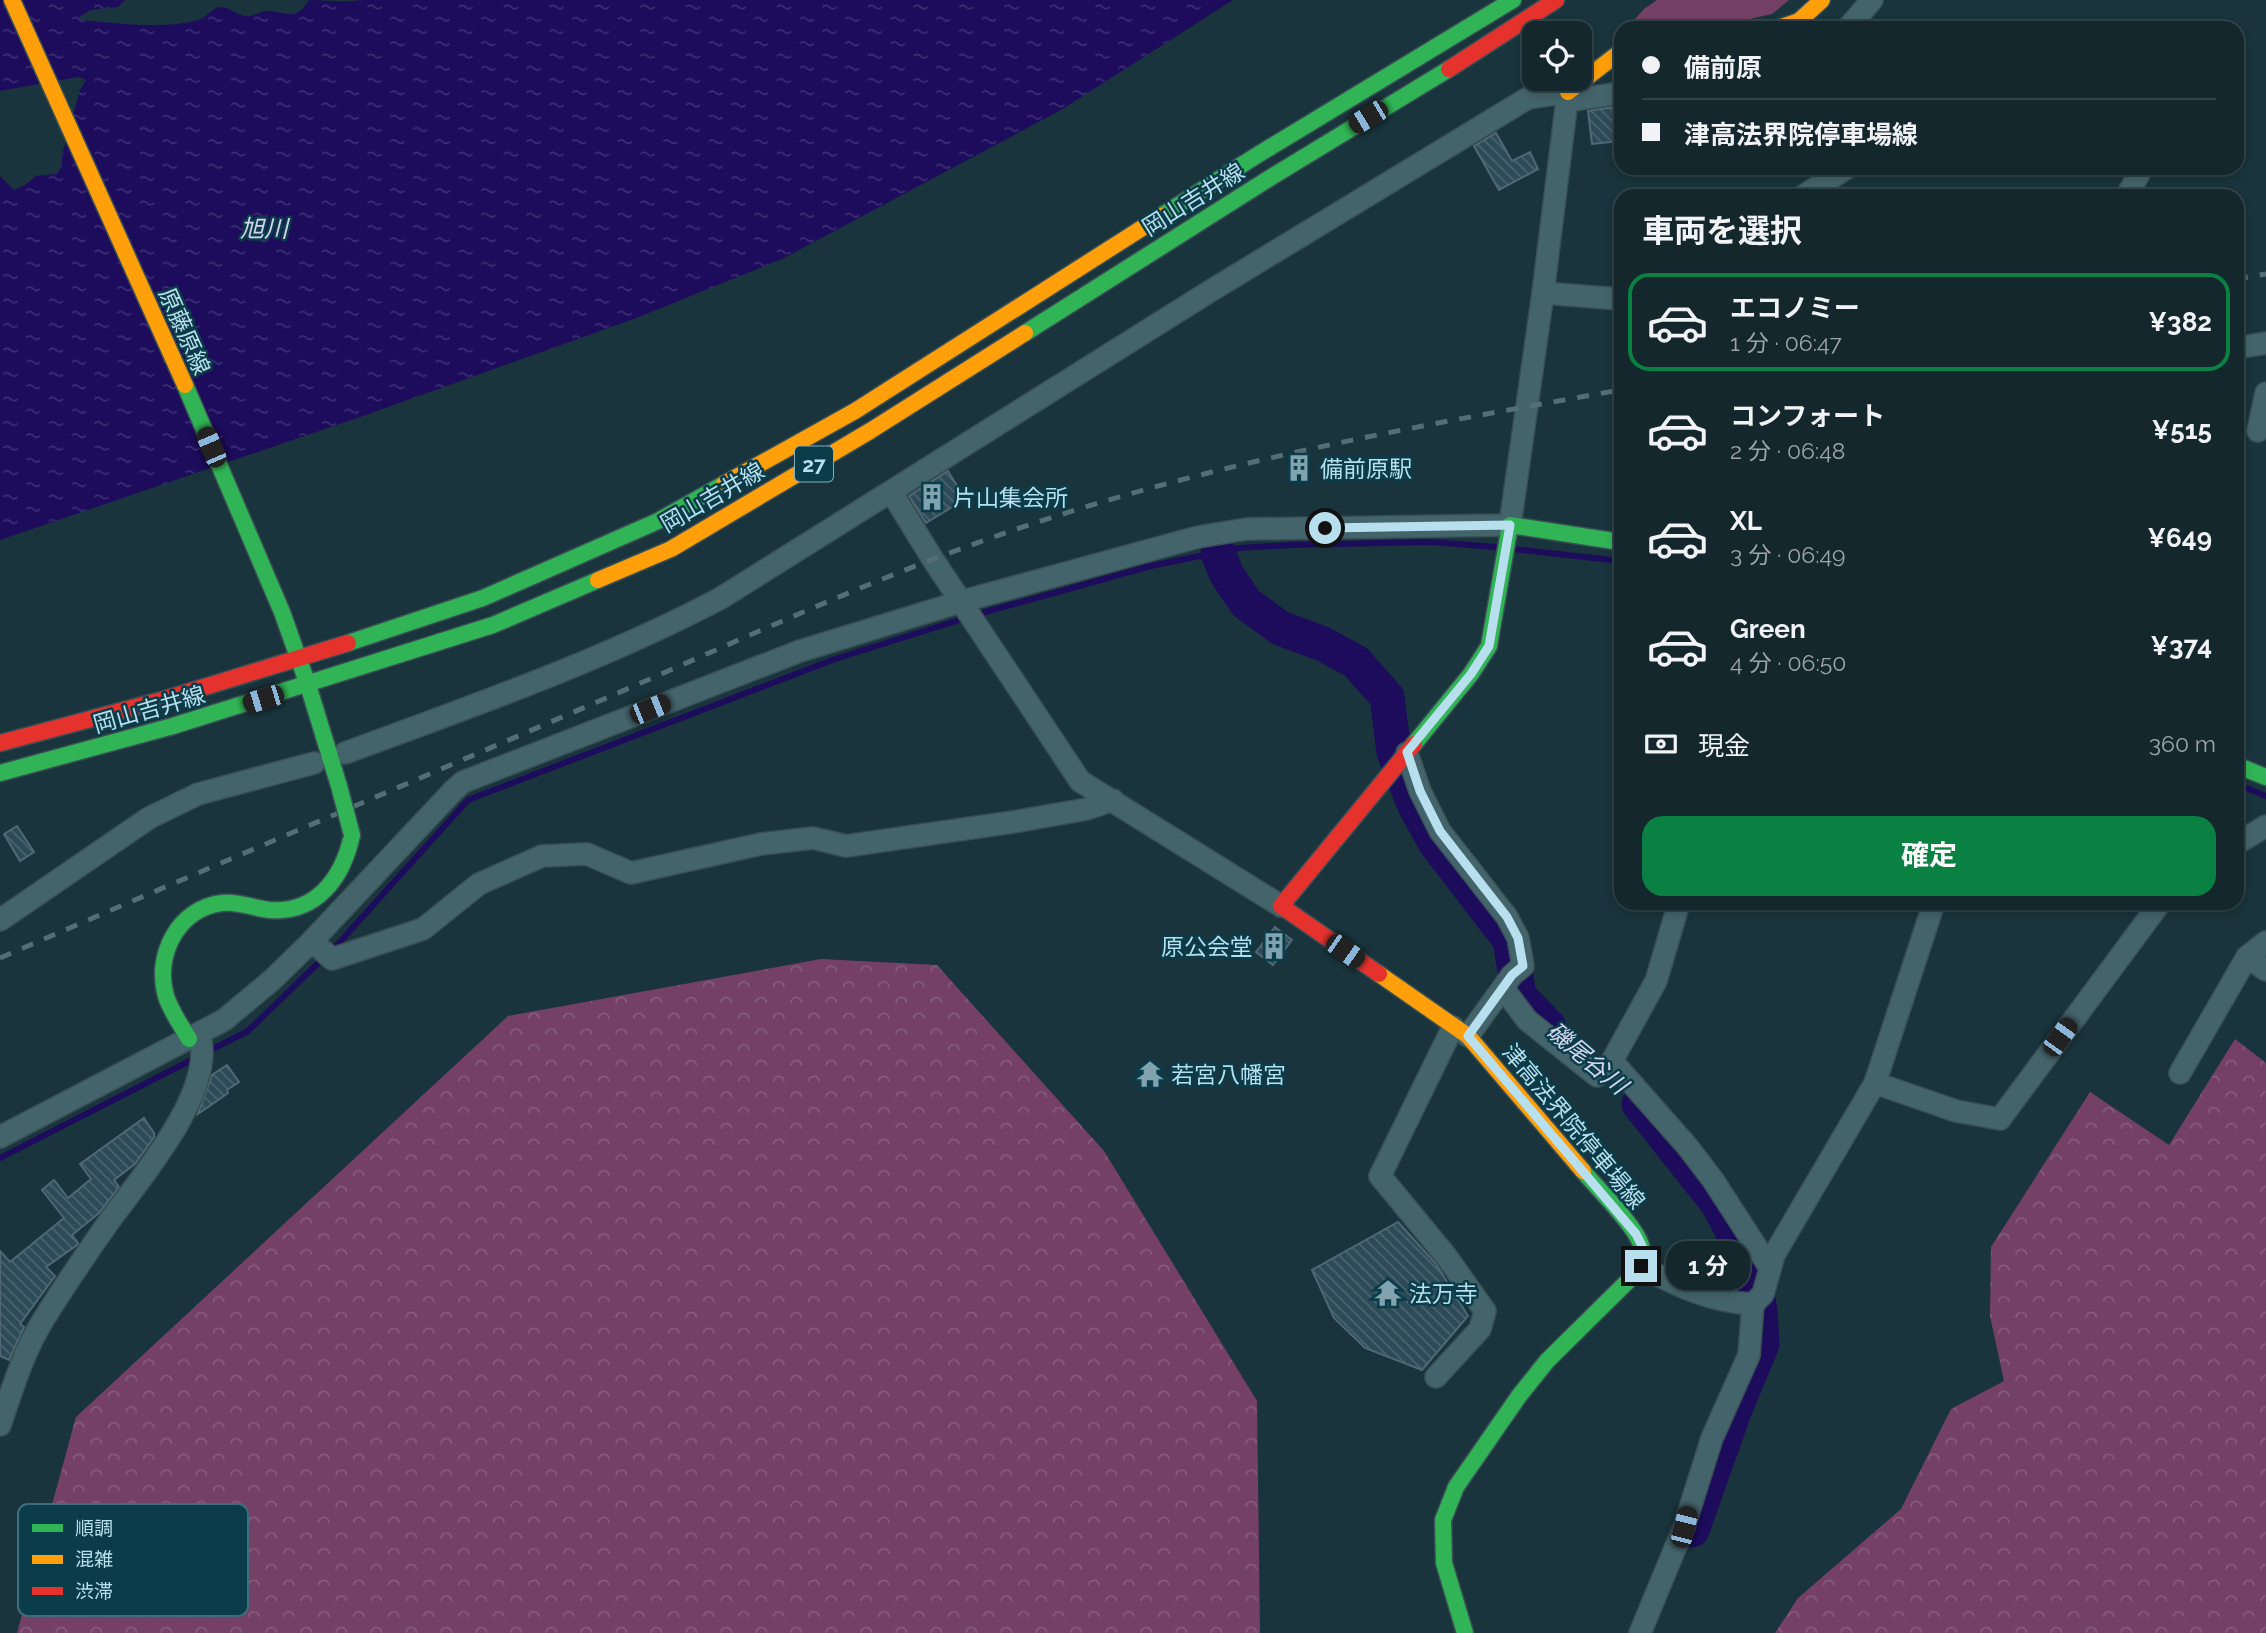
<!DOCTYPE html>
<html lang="ja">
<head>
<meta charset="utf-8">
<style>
	:root { --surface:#13272d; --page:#1c2f35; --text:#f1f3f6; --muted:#9da5aa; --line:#324449; --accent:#0b8043 }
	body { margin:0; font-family:Raleway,"Noto Sans JP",sans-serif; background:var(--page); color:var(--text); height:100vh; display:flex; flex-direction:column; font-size:26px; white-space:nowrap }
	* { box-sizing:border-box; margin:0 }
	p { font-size:23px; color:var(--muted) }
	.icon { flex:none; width:38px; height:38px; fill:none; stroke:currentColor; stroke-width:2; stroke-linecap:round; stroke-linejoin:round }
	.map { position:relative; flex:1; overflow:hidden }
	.side { position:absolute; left:1614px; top:189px; width:630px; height:721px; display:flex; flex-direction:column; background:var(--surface); border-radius:21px; box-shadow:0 4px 10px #0003,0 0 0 2px var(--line) }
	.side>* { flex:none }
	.hud { position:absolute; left:1614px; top:21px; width:630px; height:154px; border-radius:21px; box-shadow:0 4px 10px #0003,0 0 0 2px var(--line); display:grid; align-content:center; height:154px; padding:0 28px; background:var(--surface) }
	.buttons { position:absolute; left:1522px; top:21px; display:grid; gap:14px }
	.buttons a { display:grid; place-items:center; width:70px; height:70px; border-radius:14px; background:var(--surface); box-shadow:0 4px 10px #0003,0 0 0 2px var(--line); font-size:35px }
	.end { position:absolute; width:32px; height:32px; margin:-16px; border:9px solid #b8dfed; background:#111; box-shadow:0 0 0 4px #111 }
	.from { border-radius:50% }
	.bubble { position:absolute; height:49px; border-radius:21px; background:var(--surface); box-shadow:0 4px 10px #0003,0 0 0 2px var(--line); font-size:23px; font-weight:700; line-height:49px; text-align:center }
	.car { position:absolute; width:21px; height:42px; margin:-21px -10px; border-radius:9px; box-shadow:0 0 5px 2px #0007; background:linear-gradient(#222 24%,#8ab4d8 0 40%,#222 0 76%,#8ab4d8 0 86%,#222 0) }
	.hud b { display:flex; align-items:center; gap:24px; height:66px; font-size:26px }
	.hud b+b { border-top:2px solid var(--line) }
	.hud i { width:18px; height:18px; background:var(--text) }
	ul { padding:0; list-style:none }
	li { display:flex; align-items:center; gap:21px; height:98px; margin:0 14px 10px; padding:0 14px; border:4px solid transparent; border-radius:21px }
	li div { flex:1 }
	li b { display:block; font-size:26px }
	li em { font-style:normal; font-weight:700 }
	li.selected { border-color:var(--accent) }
	li>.icon { width:63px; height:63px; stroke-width:1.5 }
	h2 { padding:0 28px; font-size:32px; line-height:84px }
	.pay { display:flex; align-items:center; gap:18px; height:77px; padding:0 28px; font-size:26px }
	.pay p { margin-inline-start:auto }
	.action { display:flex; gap:14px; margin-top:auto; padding:14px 28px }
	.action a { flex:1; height:80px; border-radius:21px; background:var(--accent); color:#fff; font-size:28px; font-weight:700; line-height:80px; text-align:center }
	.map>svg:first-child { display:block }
	.forest { fill:url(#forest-crowns) }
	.green { fill:#744066 }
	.water { fill:url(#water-ripples) }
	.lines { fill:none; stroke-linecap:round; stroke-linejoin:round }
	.stream { stroke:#1d0b5c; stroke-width:6 }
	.river { stroke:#1d0b5c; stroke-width:35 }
	.building { fill:url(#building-back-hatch); stroke:#506874; stroke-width:2 }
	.street-casing { stroke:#394f56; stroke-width:24 }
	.fast-casing { stroke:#394f56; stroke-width:19 }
	.slow-casing { stroke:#394f56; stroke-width:19 }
	.jam-casing { stroke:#394f56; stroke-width:19 }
	.street { stroke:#44646c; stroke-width:21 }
	.fast { stroke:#30b455; stroke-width:16 }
	.slow { stroke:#ff9f0a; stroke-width:16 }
	.jam { stroke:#e5322d; stroke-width:16 }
	.rail { stroke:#546e76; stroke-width:5; stroke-dasharray:12 12; stroke-linecap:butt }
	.fast-bridge-casing { stroke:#394f56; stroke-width:19; stroke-linecap:butt }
	.fast-bridge { stroke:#30b455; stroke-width:16 }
	.route { stroke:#b8dfed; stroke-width:9 }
	.labels { text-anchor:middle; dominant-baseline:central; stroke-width:5; stroke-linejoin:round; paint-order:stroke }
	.shield { fill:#0b3c4a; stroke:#84aebc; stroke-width:2 }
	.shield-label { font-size:21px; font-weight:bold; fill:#b8dfed }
	.street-label { font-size:23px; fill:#b8dfed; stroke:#0b3c4a }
	.poi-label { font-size:23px; fill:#b8dfed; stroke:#0b3c4a; text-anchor:start }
	.water-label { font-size:24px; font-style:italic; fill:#d3d6ee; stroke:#0b3c4a }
	.key { fill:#0b3c4a; stroke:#3f6d7b; stroke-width:2 }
	.key-label { font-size:19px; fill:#b8dfed }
</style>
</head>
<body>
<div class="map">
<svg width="2266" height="1633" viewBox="0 0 2266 1633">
	<defs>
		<pattern id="forest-crowns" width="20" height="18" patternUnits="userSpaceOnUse" patternTransform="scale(1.75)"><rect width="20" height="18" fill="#744066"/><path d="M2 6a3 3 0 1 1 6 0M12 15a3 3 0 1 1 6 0" fill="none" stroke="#865b7c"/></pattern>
		<pattern id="water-ripples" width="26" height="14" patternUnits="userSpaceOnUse" patternTransform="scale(1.75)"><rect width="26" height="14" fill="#1d0b5c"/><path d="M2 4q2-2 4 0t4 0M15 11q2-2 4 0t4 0" fill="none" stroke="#3c2e74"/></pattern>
		<pattern id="building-back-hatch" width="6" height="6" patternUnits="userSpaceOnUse" patternTransform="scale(1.75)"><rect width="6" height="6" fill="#2d4a58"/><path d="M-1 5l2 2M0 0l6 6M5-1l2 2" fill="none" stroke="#496470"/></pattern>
	</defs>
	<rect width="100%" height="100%" fill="#19343c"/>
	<g class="forest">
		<path d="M821 959 937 965 1104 1151 1257 1401 1260 1633H17L76 1417 508 1016Z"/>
		<path d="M2235 1039 2266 1063V1633H1775L1798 1598 1901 1509 1951 1409 2004 1381 1990 1316 1991 1247 2090 1092 2169 1145Z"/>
	</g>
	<path class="green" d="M1657 0H1789L1772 14 1741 21 1627 28 1644 9Z"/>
	<path class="water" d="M0 0H125L118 7 91 10 79 17 80 20C117 23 163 30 198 20 207 18 212 7 221 7 230 7 238 16 246 16 253 17 260 11 267 11 288 12 295 22 309 0 326 0 343 3 360 0H1233L1061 110 782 259 639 317 366 415 0 540V176L14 190 25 185 36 176 57 174 62 166V155L80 90 86 80 79 77 0 91Z"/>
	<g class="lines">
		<g class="stream">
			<path d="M1514 549 1620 561"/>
			<path d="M2236 784 2266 796"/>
			<path d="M0 1158 248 1031 338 944 468 800 835 659 982 613 1151 566 1239 548 1291 545 1431 542 1496 547"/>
		</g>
		<g class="river">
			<path d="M1218 553 1227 575 1246 603 1280 628 1323 644 1356 662 1387 697 1394 752 1414 804 1435 842 1510 940 1519 996 1549 1027"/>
			<path d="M1639 1104 1718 1204 1752 1267 1760 1310 1762 1344 1735 1409 1692 1530"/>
		</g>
	</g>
	<g class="building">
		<path d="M1620 106V141L1592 144 1588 111Z"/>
		<path d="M1496 133 1512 161 1530 152 1538 169 1499 190 1474 146Z"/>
		<path d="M948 471 965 499 926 523 909 496Z"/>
		<path d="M17 826 34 852 20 861 4 834Z"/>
		<path d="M1275 927 1292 940 1273 965 1256 952Z"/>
		<path d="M227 1065 239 1082 227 1090 228 1093 198 1114 212 1075Z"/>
		<path d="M144 1118 154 1133V1137L135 1164 114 1180 119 1187 99 1213 72 1235 78 1243 77 1245 46 1267 55 1276 20 1324 24 1327 9 1360 0 1356V1251L10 1262 64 1218 42 1190 54 1180 68 1198 91 1179 80 1164Z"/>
		<path d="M1398 1222 1436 1264 1468 1316 1422 1370 1365 1348 1334 1318 1312 1270Z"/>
	</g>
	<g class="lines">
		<defs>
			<g id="street">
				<path d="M1848 28 1872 0"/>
				<path d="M1567 101 1620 93"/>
				<path d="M1803 196 1847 168"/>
				<path d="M2127 196 2142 168"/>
				<path d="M1543 293 1620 299"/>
				<path d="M2236 348 2266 343"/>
				<path d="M2258 431 2266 393"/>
				<path d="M892 493 932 558 1080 781 1281 906"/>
				<path d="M1407 753 1420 791 1440 831 1507 917 1518 938 1523 966 1512 975 1468 1036"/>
				<path d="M2236 844 2266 826"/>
				<path d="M0 920 149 818 198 794 314 763"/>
				<path d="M312 941 332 959 423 929 479 884 542 856 587 854 631 873 761 844 813 838 846 846 1013 822 1087 809 1113 800"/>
				<path d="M2247 957 2266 970"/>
				<path d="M1503 988 1527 1020 1597 1076 1612 1061 1656 981 1679 903"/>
				<path d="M1612 1061 1687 1146 1713 1180 1770 1268"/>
				<path d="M2180 1073 2247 957 2266 942"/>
				<path d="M1875 1083 1956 1111 2000 1119 2160 903"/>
				<path d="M0 1137 224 1020 272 980 312 941 453 791 463 782 800 651 963 601 1198 537 1246 529 1510 525 1543 293 1568 92 1528 98 1212 290 721 598C602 661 472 706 345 753"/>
				<path d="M1641 1266C1677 1286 1711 1302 1753 1304L1763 1294 1774 1255 1875 1083 1934 903"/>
				<path d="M1436 1377 1480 1329 1485 1311 1446 1256 1380 1176 1453 1027"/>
				<path d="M0 1425C12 1390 23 1353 42 1322 63 1287 87 1253 110 1220 141 1178 218 1088 199 1034"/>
				<path d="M1640 1633 1684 1527 1712 1438 1749 1355 1753 1304"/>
			</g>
			<g id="fast">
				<path d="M1161 216 1259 154 1513 0"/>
				<path d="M1025 333 1273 176 1449 69"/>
				<path d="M185 385 282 612 308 685 339 786"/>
				<path d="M348 643 483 598 658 521 724 484"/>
				<path d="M1414 744 1471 674 1489 646 1510 525 1620 542"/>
				<path d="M2236 765 2266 777"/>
				<path d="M0 773 173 726 493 625 598 580"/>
				<path d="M189 1039C181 1025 171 1012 166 996 154 956 178 908 222 903 238 901 253 908 269 910 317 914 343 877 352 835"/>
				<path d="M1465 1633 1444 1563 1443 1520 1456 1487 1519 1396 1547 1361 1637 1272C1642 1263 1643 1255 1641 1245 1635 1225 1597 1188 1583 1171"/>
			</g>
			<g id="slow">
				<path d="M12 0 185 385"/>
				<path d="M1779 28 1799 21 1822 0"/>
				<path d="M1568 92 1620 52"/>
				<path d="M724 484 855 411 1161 216"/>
				<path d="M598 580 671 549 870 431 1025 333"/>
				<path d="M1379 974 1468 1036 1583 1171"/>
			</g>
			<g id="jam">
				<path d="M1449 69 1556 0"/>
				<path d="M0 743 162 700 348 643"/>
				<path d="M1379 974 1281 906 1414 744"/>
			</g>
		</defs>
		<use href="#street" class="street-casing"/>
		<use href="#fast" class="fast-casing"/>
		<use href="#slow" class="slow-casing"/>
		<use href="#jam" class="jam-casing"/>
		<use href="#street" class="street"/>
		<use href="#fast" class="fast"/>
		<use href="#slow" class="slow"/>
		<use href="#jam" class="jam"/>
		<g class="rail">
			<path d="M2236 279 2266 274"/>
			<path d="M0 958C199 872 398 788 597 702 743 639 887 571 1038 522 1229 459 1423 425 1620 390"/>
		</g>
		<defs>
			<path id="fast-bridge" d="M339 786 352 835"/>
		</defs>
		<use href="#fast-bridge" class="fast-bridge-casing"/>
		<use href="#fast-bridge" class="fast-bridge"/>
	</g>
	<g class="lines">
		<path class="route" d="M1325 528 1510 525 1489 646 1471 674 1407 752 1420 791 1440 831 1507 917 1518 938 1523 966 1512 975 1468 1036 1636 1234 1642 1246 1641 1266"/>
	</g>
	<defs>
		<symbol id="building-bare" viewBox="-9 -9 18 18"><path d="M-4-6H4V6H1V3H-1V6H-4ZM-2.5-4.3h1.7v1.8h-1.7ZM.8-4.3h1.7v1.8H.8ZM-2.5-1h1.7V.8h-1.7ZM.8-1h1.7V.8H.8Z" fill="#80a3af" stroke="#0b3c4a" stroke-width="2.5" paint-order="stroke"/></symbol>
		<symbol id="temple-bare" viewBox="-9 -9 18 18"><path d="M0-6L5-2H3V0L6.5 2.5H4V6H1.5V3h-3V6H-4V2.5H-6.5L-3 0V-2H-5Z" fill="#80a3af" stroke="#0b3c4a" stroke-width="2.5" paint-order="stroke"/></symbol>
	</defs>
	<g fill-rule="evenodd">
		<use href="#building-bare" x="1280" y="449" width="38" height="38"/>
		<use href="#building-bare" x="913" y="478" width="38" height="38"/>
		<use href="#building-bare" x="1255" y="927" width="38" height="38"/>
		<use href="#temple-bare" x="1131" y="1055" width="38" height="38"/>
		<use href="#temple-bare" x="1369" y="1274" width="38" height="38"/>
	</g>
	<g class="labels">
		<rect class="shield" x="795" y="446.5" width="38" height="35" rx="5"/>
		<g class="shield-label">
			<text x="814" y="464">27</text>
		</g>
		<g class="street-label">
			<text transform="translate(1193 199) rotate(-32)">岡山吉井線</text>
			<text transform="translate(185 331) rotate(66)">原藤原線</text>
			<text transform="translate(712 497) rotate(-30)">岡山吉井線</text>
			<text transform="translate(149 709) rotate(-16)">岡山吉井線</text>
			<text transform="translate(1574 1126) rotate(50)">津高法界院停車場線</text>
		</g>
		<g class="poi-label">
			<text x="1320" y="468">備前原駅</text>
			<text x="953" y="497">片山集会所</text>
			<text x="1253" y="946" text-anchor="end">原公会堂</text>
			<text x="1171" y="1074">若宮八幡宮</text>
			<text x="1409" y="1293">法万寺</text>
		</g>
		<g class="water-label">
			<text x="264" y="228">旭川</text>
			<text transform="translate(1587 1058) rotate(40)">磯尾谷川</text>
		</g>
	</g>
	<rect x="18" y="1504" width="230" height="112" rx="10" class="key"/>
	<rect x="32" y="1524" width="31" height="8" fill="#30b455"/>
	<rect x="32" y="1555" width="31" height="9" fill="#ff9f0a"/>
	<rect x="32" y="1587" width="31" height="8" fill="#e5322d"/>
	<g class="key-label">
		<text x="75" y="1535">順調</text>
		<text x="75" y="1566">混雑</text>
		<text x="75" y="1598">渋滞</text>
	</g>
</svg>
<div class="buttons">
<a><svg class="icon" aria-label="locate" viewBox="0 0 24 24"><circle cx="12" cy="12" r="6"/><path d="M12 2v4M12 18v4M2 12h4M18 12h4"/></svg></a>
</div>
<i class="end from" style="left:1325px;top:528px"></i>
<i class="end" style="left:1641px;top:1266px"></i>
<div class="bubble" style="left:1666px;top:1241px;width:84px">1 分</div>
<i class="car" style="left:1368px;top:117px;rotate:239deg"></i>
<i class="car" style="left:211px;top:447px;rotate:337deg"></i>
<i class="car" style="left:263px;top:699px;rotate:253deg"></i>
<i class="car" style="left:650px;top:709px;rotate:68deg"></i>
<i class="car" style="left:1345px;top:951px;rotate:125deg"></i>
<i class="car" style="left:2060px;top:1037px;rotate:36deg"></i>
<i class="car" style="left:1684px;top:1527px;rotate:14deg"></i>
<div class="hud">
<b><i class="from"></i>備前原</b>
<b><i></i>津高法界院停車場線</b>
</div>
<section class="side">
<h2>車両を選択</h2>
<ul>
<li class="selected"><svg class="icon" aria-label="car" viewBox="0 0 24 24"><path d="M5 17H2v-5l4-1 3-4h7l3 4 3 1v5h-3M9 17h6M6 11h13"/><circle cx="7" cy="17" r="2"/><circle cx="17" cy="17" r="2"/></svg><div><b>エコノミー</b><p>1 分 · 06:47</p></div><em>¥382</em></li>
<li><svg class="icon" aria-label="car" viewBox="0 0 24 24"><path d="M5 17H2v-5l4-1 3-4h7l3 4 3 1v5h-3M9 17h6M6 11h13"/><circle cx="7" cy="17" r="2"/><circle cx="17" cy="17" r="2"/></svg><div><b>コンフォート</b><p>2 分 · 06:48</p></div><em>¥515</em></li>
<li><svg class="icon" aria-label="car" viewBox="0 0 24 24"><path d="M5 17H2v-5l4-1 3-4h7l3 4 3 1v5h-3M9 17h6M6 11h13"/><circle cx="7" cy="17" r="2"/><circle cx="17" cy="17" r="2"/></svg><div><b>XL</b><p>3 分 · 06:49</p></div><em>¥649</em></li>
<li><svg class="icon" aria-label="car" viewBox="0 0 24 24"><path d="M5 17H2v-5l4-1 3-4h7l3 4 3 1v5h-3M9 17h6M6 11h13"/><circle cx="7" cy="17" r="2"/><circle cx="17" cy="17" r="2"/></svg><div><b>Green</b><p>4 分 · 06:50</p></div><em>¥374</em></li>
</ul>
<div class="pay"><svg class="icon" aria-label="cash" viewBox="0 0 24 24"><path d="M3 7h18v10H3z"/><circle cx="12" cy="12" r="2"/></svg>現金<p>360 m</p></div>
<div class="action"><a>確定</a></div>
</section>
</div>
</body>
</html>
